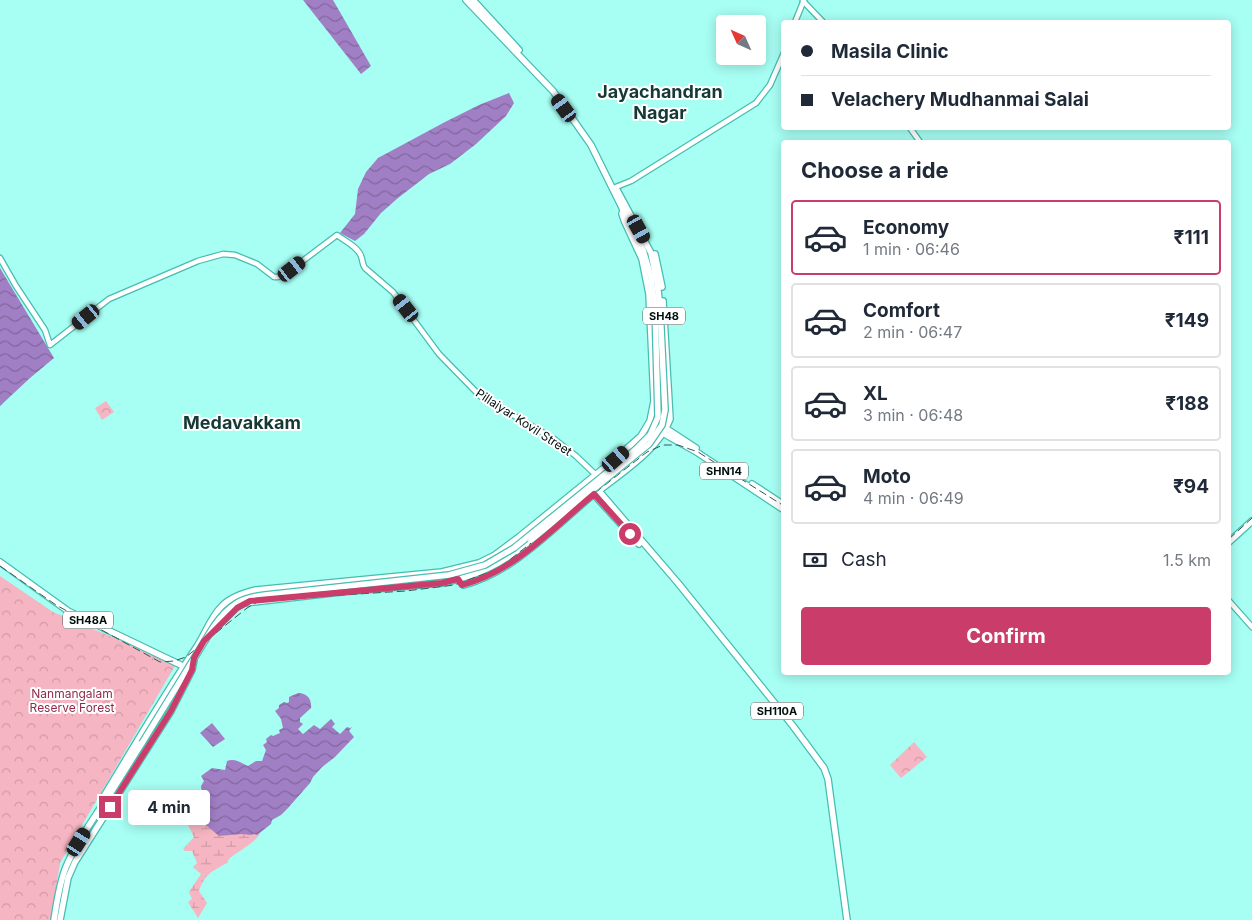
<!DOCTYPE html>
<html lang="en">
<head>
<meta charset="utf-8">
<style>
	:root { --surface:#fff; --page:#f2f2f3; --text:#1f2937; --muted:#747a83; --line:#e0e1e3; --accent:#ca3c69 }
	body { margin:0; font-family:Inter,sans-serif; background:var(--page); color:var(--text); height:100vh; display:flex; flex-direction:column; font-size:19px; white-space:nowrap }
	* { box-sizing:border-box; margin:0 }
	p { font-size:16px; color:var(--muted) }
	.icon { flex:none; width:28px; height:28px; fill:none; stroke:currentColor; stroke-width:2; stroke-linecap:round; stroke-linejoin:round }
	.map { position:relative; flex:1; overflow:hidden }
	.drawer { position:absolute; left:781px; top:140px; width:450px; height:535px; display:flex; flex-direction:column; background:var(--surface); border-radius:5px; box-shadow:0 2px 12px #0003 }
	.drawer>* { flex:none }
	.banner { position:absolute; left:781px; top:20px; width:450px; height:110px; border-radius:5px; box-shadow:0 2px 12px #0003; display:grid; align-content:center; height:110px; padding:0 20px; background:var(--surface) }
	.needle { width:32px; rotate:315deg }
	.tools { position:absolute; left:716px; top:15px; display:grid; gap:10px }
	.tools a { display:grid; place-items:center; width:50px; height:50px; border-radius:5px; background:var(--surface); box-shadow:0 2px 12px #0003; font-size:25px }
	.end { position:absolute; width:22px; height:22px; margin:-11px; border:6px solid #ca3c69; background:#fff; box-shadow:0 0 0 2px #fff }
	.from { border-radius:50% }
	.bubble { position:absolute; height:35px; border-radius:5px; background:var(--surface); box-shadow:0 2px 12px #0003; font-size:16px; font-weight:700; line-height:35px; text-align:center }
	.car { position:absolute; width:15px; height:30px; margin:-15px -8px; border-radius:6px; box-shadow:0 0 4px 1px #0007; background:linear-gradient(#222 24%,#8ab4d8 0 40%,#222 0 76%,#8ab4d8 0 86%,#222 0) }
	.banner b { display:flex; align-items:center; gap:18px; height:48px; font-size:19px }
	.banner b+b { border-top:1px solid var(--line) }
	.banner i { width:12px; height:12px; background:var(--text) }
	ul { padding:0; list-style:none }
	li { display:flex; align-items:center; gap:15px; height:75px; margin:0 10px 8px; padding:0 10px; border:2px solid var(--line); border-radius:5px }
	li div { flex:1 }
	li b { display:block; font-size:19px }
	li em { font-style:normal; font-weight:700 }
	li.current { border-color:var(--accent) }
	li>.icon { width:45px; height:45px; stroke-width:1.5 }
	h2 { padding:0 20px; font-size:22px; line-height:60px }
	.pay { display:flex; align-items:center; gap:12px; height:55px; padding:0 20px; font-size:19px }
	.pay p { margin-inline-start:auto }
	.action { display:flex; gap:10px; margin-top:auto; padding:10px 20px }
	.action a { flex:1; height:58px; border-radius:5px; background:var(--accent); color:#fff; font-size:20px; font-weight:700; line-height:58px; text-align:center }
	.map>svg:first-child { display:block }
	.forest { fill:url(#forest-crowns) }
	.wetland { fill:url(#wetland-marsh) }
	.water { fill:url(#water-waves) }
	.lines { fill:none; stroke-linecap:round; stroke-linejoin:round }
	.minor-casing { stroke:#46bdb1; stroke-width:7 }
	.major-casing { stroke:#46bdb1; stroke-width:8 }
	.minor { stroke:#fff; stroke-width:4.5 }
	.major { stroke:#fff; stroke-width:5.5 }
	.rail { stroke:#355b56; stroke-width:1; stroke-dasharray:8 4; stroke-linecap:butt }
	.major-bridge-casing { stroke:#46bdb1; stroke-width:8; stroke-linecap:butt }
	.major-bridge { stroke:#fff; stroke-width:5.5 }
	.route { stroke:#ca3c69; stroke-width:6 }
	.labels { text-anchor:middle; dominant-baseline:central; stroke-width:4; stroke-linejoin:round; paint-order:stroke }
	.shield { fill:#fff; stroke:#4c5856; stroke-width:1 }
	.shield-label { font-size:11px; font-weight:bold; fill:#00100e }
	.street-label { font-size:12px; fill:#00100e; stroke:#fff }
	.park-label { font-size:12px; fill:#912b4b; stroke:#fff }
	.district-label { font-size:18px; font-weight:bold; fill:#153a36; stroke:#fff }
</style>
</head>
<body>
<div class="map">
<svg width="1252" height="920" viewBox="0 0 1252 920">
	<defs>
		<pattern id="forest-crowns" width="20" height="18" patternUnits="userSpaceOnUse" patternTransform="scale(1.25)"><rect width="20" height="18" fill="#f6b5c2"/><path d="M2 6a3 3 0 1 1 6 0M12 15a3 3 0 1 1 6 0" fill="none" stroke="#d19ba6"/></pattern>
		<pattern id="wetland-marsh" width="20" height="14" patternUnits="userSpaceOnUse" patternTransform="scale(1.25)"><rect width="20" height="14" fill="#f6b5c2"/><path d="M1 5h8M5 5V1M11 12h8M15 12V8" fill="none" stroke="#d19ba6"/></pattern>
		<pattern id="water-waves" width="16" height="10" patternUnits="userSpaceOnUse" patternTransform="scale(1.25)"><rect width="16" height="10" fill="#a17fc5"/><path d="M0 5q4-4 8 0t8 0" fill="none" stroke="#81679e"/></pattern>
	</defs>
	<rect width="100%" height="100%" fill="#a7fef3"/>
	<g class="forest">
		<path d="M106 401 114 412 102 420 95 408Z"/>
		<path d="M0 576 53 612 176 664 60 863 51 920H0Z"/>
		<path d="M914 742 927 757 901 778 890 765Z"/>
	</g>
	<path class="wetland" d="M193 804 197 817 221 836 230 834H260C253 844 240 850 230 858 226 862 230 862 225 864 211 872 205 874 199 891L207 903 198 918 188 902 192 899 189 892 201 874 193 867 197 863 192 851H185L183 849 194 837 188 825 193 819 190 813Z"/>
	<g class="water">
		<path d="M303 0H333L371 66 361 74Z"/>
		<path d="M509 93 514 103 506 116 476 144 450 164 429 174 398 198 381 213 364 234 355 241 340 233 355 214 358 189 366 172 378 158 445 122 479 105Z"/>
		<path d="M0 268 54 358 30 378 0 406Z"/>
		<path d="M298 693C307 693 312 699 311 708L300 718V722L303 724 298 729 303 734 314 725 320 729 331 719 335 724 332 727 340 734 347 727 350 728 352 727 349 731 354 737 335 757 322 767 313 777 310 783 288 808 281 815 272 820 271 824 257 835 254 834 251 835 242 834 219 836 193 814V807L202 794 201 786 204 781 201 776 212 768 225 770 227 761C235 758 241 763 248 766L256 761H262L266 750 263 745 267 742 266 739 271 735 273 736 280 733 279 730 283 728 281 719 275 711 279 708V705L284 702 287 703 289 702V697Z"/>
		<path d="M212 723 225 739 213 747 200 733Z"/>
	</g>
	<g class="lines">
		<defs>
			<g id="minor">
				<path d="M803 1 823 22"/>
				<path d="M795 22 804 0"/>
				<path d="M910 128 920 142"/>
				<path d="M616 187 631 181 756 103 770 85 784 53"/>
				<path d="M0 258 16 286 45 330 50 345 109 299 198 261 223 254 235 255 257 264 274 277H278L292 269 337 235C345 241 358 247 361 256 363 261 362 264 365 268L393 292 439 354 480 396 554 439 576 456 596 475"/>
				<path d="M1229 601 1252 627"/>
			</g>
			<g id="major">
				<path d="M466 0 553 91 591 145 643 250 651 277 655 308"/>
				<path d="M473 0 519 50"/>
				<path d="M617 190 651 253 657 282 660 308"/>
				<path d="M655 254 662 287"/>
				<path d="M664 427 696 448"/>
				<path d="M661 432 695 451 784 510"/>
				<path d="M593 484 678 583 793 726 824 768 828 779 847 920"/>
				<path d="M752 484 784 505"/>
				<path d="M588 488 639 544"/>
				<path d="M600 490C624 471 659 449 670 419L663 301"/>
				<path d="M1229 542 1252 521"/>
				<path d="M0 562 68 611 187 668"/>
				<path d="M458 579 463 585C514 572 554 527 594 494"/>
				<path d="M212 632 237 607 244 603 341 592 442 583C478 576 503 563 531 540"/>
				<path d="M110 794 142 743"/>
				<path d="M101 807V801C132 750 162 698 196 648 205 635 210 618 222 606 231 597 243 593 256 590L442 572 479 563 495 555 519 537 615 459 641 436 650 421 654 401 649 294 642 259 624 220 622 214 623 210"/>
				<path d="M54 920C57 902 59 884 66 867 75 845 90 824 103 804"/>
				<path d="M60 920 68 878 75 862 171 711 192 670 194 660"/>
			</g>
		</defs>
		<use href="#minor" class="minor-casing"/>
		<use href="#major" class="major-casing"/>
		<use href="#minor" class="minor"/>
		<use href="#major" class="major"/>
		<g class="rail">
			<path d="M1229 539 1252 518"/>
			<path d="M0 566 56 605 160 662 174 661 186 657 247 608 261 600 406 591 454 585 498 569 647 452 663 445H678L698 452 784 506"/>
		</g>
		<defs>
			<g id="major-bridge">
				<path d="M531 540 649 444 662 425 665 410 660 308"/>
				<path d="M142 743 214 626C229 605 240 598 265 595L449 575 485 565 514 548 635 450 650 435 658 417 655 308"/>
			</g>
		</defs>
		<use href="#major-bridge" class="major-bridge-casing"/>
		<use href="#major-bridge" class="major-bridge"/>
	</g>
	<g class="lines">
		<path class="route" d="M110 807 171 711 192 670 194 658 204 641 237 608 250 601 442 583 458 579 462 585C514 572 554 527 594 494L630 534"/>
	</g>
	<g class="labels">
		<g class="shield">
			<rect x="643" y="307.5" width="42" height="17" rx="4"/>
			<rect x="700" y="462.5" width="48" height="17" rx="4"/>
			<rect x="63" y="611.5" width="50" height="17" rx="4"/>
			<rect x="751" y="702.5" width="52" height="17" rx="4"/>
		</g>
		<g class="shield-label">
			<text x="664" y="316">SH48</text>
			<text x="724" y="471">SHN14</text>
			<text x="88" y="620">SH48A</text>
			<text x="777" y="711">SH110A</text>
		</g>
		<g class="street-label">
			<text transform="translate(524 422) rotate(33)">Pillaiyar Kovil Street</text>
		</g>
		<g class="park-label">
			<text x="72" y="693">Nanmangalam<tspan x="72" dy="14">Reserve Forest</tspan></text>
		</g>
		<g class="district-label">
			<text x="660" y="91">Jayachandran<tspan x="660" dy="21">Nagar</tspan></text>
			<text x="242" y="422">Medavakkam</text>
		</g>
	</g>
</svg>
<div class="tools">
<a><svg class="needle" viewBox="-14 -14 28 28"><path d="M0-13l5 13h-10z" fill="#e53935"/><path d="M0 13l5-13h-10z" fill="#747a83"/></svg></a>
</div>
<i class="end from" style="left:630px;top:534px"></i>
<i class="end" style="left:110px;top:807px"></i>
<div class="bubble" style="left:128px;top:790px;width:82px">4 min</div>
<i class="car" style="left:564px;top:108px;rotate:324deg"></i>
<i class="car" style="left:639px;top:229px;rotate:151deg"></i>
<i class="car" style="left:292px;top:269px;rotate:52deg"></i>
<i class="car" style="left:406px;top:308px;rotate:322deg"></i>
<i class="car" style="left:86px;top:317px;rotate:231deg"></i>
<i class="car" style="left:616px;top:459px;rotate:49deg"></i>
<i class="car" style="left:79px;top:842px;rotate:32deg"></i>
<div class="banner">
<b><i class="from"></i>Masila Clinic</b>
<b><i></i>Velachery Mudhanmai Salai</b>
</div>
<section class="drawer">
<h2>Choose a ride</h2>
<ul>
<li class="current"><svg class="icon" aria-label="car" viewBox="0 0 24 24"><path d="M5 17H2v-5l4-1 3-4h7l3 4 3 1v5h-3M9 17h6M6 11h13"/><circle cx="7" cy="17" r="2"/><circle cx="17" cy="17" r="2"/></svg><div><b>Economy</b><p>1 min · 06:46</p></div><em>₹111</em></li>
<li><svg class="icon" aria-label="car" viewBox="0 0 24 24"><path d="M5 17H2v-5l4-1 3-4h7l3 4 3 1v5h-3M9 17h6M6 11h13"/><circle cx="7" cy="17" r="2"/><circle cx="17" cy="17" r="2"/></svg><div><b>Comfort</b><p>2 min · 06:47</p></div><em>₹149</em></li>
<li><svg class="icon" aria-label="car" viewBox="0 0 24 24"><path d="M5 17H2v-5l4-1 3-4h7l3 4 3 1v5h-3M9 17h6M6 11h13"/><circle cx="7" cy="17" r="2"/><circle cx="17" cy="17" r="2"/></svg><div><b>XL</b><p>3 min · 06:48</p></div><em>₹188</em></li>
<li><svg class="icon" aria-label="car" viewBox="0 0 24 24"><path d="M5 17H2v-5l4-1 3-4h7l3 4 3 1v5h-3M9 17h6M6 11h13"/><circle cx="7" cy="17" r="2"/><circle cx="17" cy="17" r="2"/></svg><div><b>Moto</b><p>4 min · 06:49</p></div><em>₹94</em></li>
</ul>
<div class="pay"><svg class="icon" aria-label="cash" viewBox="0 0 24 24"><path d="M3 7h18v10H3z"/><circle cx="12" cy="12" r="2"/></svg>Cash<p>1.5 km</p></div>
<div class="action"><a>Confirm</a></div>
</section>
</div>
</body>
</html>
